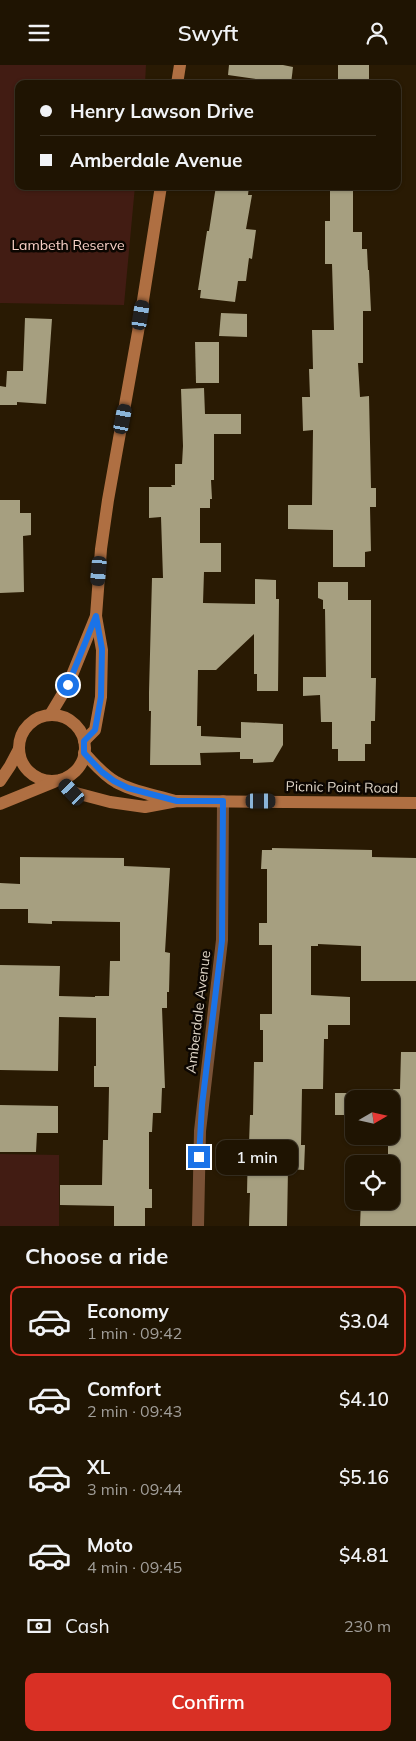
<!DOCTYPE html>
<html lang="en">
<head>
<meta charset="utf-8">
<style>
	:root { --surface:#1f1402; --page:#271d0c; --text:#f1f3f6; --muted:#a19e99; --line:#3c3324; --accent:#d93025 }
	body { margin:0; font-family:Mulish,sans-serif; background:var(--page); color:var(--text); height:100vh; display:flex; flex-direction:column; font-size:19px; white-space:nowrap }
	* { box-sizing:border-box; margin:0 }
	p { font-size:16px; color:var(--muted) }
	.icon { flex:none; width:28px; height:28px; fill:none; stroke:currentColor; stroke-width:2; stroke-linecap:round; stroke-linejoin:round }
	.map { position:relative; height:1161px; overflow:hidden }
	.drawer { display:flex; flex-direction:column; background:var(--surface); flex:1 }
	.drawer>* { flex:none }
	.banner { position:absolute; left:15px; top:15px; width:386px; height:110px; border-radius:10px; box-shadow:0 1px 4px #0004,0 0 0 1px var(--line); display:grid; align-content:center; height:110px; padding:0 25px; background:var(--surface) }
	.needle { width:32px; rotate:81deg }
	.buttons { position:absolute; left:345px; top:1025px; display:grid; gap:10px }
	.buttons a { display:grid; place-items:center; width:55px; height:55px; border-radius:10px; background:var(--surface); box-shadow:0 1px 4px #0004,0 0 0 1px var(--line); font-size:25px }
	.end { position:absolute; width:22px; height:22px; margin:-11px; border:6px solid #1a73e8; background:#fff; box-shadow:0 0 0 2px #fff }
	.from { border-radius:50% }
	.bubble { position:absolute; height:35px; border-radius:10px; background:var(--surface); box-shadow:0 1px 4px #0004,0 0 0 1px var(--line); font-size:16px; font-weight:600; line-height:35px; text-align:center }
	.car { position:absolute; width:15px; height:30px; margin:-15px -8px; border-radius:6px; box-shadow:0 0 4px 1px #0007; background:linear-gradient(#222 24%,#8ab4d8 0 40%,#222 0 76%,#8ab4d8 0 86%,#222 0) }
	.banner b { display:flex; align-items:center; gap:18px; height:48px; font-size:19px }
	.banner b+b { border-top:1px solid var(--line) }
	.banner i { width:12px; height:12px; background:var(--text) }
	ul { padding:0; list-style:none }
	li { display:flex; align-items:center; gap:15px; height:70px; margin:0 10px 8px; padding:0 15px; border:2px solid transparent; border-radius:10px }
	li div { flex:1 }
	li b { display:block; font-size:19px }
	li em { font-style:normal; font-weight:600 }
	li.active { border-color:var(--accent) }
	li>.icon { width:45px; height:45px; stroke-width:1.5 }
	h2 { padding:0 25px; font-size:22px; line-height:60px }
	.pay { display:flex; align-items:center; gap:12px; height:55px; padding:0 25px; font-size:19px }
	.pay p { margin-inline-start:auto }
	.primary-button { display:flex; gap:10px; margin-top:auto; padding:10px 25px }
	.primary-button a { flex:1; height:58px; border-radius:10px; background:var(--accent); color:#fff; font-size:20px; font-weight:600; line-height:58px; text-align:center }
	header { display:flex; justify-content:space-between; align-items:center; height:65px; padding:0 25px; background:var(--surface); font-size:22px; font-weight:600 }
	.map>svg:first-child { display:block }
	.green { fill:#421c13 }
	.building { fill:#a69f80 }
	.lines { fill:none; stroke-linecap:round; stroke-linejoin:round }
	.street { stroke:#7a5237; stroke-width:12 }
	.secondary { stroke:#af6f42; stroke-width:12 }
	.route { stroke:#1a73e8; stroke-width:6 }
	.labels { text-anchor:middle; dominant-baseline:central; stroke-width:5; stroke-linejoin:round; paint-order:stroke }
	.park-label { font-size:14px; fill:#fbd3c9; stroke:#0c0601 }
	.street-label { font-size:14px; fill:#ded4c6; stroke:#0c0601 }
</style>
</head>
<body>
<header><svg class="icon" aria-label="menu" viewBox="0 0 24 24"><path d="M4 6h16M4 12h16M4 18h16"/></svg>Swyft<svg class="icon" aria-label="person" viewBox="0 0 24 24"><circle cx="12" cy="8" r="4"/><path d="M4 21q1-7 8-7t8 7"/></svg></header>
<div class="map">
<svg width="416" height="1161" viewBox="0 0 416 1161">
	<rect width="100%" height="100%" fill="#291a03"/>
	<g class="green">
		<path d="M0 0H146L145 19H19V121H135L124 240 0 238Z"/>
		<path d="M0 1089 59 1090V1161H0Z"/>
	</g>
	<g class="building">
		<path d="M229 0H283L293 2 291 19 228 10Z"/>
		<rect x="338" y="0" width="31" height="19"/>
		<path d="M216 121H249L248 130H252L246 164 256 165 252 194 249 193 246 216H238L235 237 200 233 201 225H198L207 166H209Z"/>
		<path d="M330 121H353V167H362V184H367L368 205H369L371 246H363V298H358L360 332 369 331 371 423H376V442H370L371 486 365 487V502H333V465L288 464V440H312L313 365 303 366 302 332H310L309 304H313L312 265H334L332 199H325V156H330Z"/>
		<path d="M221 248 247 249V272L219 271Z"/>
		<path d="M25 253 52 254 46 339 17 337V340H0V321L6 322 7 306H23Z"/>
		<path d="M195 277H219V318H196Z"/>
		<path d="M204 323 205 349H241V369H214V415H211L212 434H210V443H200V478H221V507H204L203 538 255 539V514L276 515V534H279L278 626H257V609H254V569L216 605H198L197 661H201V671L241 673V657L283 659V680L273 697 253 698V694H240V687L200 688 201 700H150L151 646H149V627L152 513H163L161 452 149 453V422H172L171 420H175V399H182L183 381 181 324Z"/>
		<path d="M0 435H20V448H31V470L23 471 24 527 0 528Z"/>
		<path d="M318 517H348V535H371V613H376L375 656H371V679H365V696H338V684H332V657H321L320 630 303 631V612H326L325 544H323V535L318 533Z"/>
		<path d="M272 783 372 785V792L416 793V916H361V881L318 879V881H311V930L350 932V960H328V974H324L323 1024H302L301 1080H305L304 1105 288 1104 287 1161H249L250 1128H247L248 1079H249L250 1050H253L254 997H263V965H260V949H272V880H259V858H267V804H261L262 785H272Z"/>
		<path d="M20 792 124 793V801L170 803 165 887 170 888 169 927H167V943H162L165 1023H162L161 1048H153L152 1067H149V1124H152V1143H145V1161H114V1141L60 1140V1120H102L103 1075H108L109 1022H94V1001H96V953L59 952 58 1006 0 1005V900L60 901 59 931 95 932V931H109L110 896H120V857L52 856V859L28 858V844H0V818L20 819Z"/>
		<path d="M401 987H416V1161H360L361 1136H391V1093H388V1071H393V1024H400Z"/>
		<rect x="335" y="1028" width="19" height="22"/>
		<path d="M0 1040 58 1041V1068H37L36 1087H0Z"/>
	</g>
	<g class="lines">
		<path class="street" d="M198 1161 200 1066 222 875 223 736"/>
		<g class="secondary">
			<path d="M177 19 180 0"/>
			<path d="M50 650 68 620 96 551"/>
			<circle cx="52" cy="683" r="33"/>
			<path d="M84 676 95 665 101 632 102 585 96 551 101 484 108 435 138 267 161 121"/>
			<path d="M84 688C94 698 103 710 116 717 133 727 156 730 175 736"/>
			<path d="M61 715 72 727 110 737 145 742 177 736 416 738"/>
			<path d="M0 716 10 701 19 684"/>
			<path d="M0 739 54 717"/>
		</g>
	</g>
	<g class="lines">
		<path class="route" d="M68 620 96 551 102 584 101 632 95 665 84 676V688L102 707 114 716 128 723 177 736H223L222 876 202 1040 199 1092"/>
	</g>
	<g class="labels">
		<g class="park-label">
			<text x="68" y="180">Lambeth Reserve</text>
		</g>
		<g class="street-label">
			<text transform="translate(342 722) rotate(1)">Picnic Point Road</text>
			<text transform="translate(198 947) rotate(-83)">Amberdale Avenue</text>
		</g>
	</g>
</svg>
<div class="buttons">
<a><svg class="needle" viewBox="-14 -14 28 28"><path d="M0-13l5 13h-10z" fill="#e53935"/><path d="M0 13l5-13h-10z" fill="#a19e99"/></svg></a>
<a><svg class="icon" aria-label="locate" viewBox="0 0 24 24"><circle cx="12" cy="12" r="6"/><path d="M12 2v4M12 18v4M2 12h4M18 12h4"/></svg></a>
</div>
<i class="end from" style="left:68px;top:620px"></i>
<i class="end" style="left:199px;top:1092px"></i>
<div class="bubble" style="left:216px;top:1075px;width:82px">1 min</div>
<i class="car" style="left:141px;top:250px;rotate:9deg"></i>
<i class="car" style="left:123px;top:354px;rotate:11deg"></i>
<i class="car" style="left:99px;top:506px;rotate:185deg"></i>
<i class="car" style="left:72px;top:727px;rotate:317deg"></i>
<i class="car" style="left:261px;top:736px;rotate:90deg"></i>
<div class="banner">
<b><i class="from"></i>Henry Lawson Drive</b>
<b><i></i>Amberdale Avenue</b>
</div>
</div>
<section class="drawer">
<h2>Choose a ride</h2>
<ul>
<li class="active"><svg class="icon" aria-label="car" viewBox="0 0 24 24"><path d="M5 17H2v-5l4-1 3-4h7l3 4 3 1v5h-3M9 17h6M6 11h13"/><circle cx="7" cy="17" r="2"/><circle cx="17" cy="17" r="2"/></svg><div><b>Economy</b><p>1 min · 09:42</p></div><em>$3.04</em></li>
<li><svg class="icon" aria-label="car" viewBox="0 0 24 24"><path d="M5 17H2v-5l4-1 3-4h7l3 4 3 1v5h-3M9 17h6M6 11h13"/><circle cx="7" cy="17" r="2"/><circle cx="17" cy="17" r="2"/></svg><div><b>Comfort</b><p>2 min · 09:43</p></div><em>$4.10</em></li>
<li><svg class="icon" aria-label="car" viewBox="0 0 24 24"><path d="M5 17H2v-5l4-1 3-4h7l3 4 3 1v5h-3M9 17h6M6 11h13"/><circle cx="7" cy="17" r="2"/><circle cx="17" cy="17" r="2"/></svg><div><b>XL</b><p>3 min · 09:44</p></div><em>$5.16</em></li>
<li><svg class="icon" aria-label="car" viewBox="0 0 24 24"><path d="M5 17H2v-5l4-1 3-4h7l3 4 3 1v5h-3M9 17h6M6 11h13"/><circle cx="7" cy="17" r="2"/><circle cx="17" cy="17" r="2"/></svg><div><b>Moto</b><p>4 min · 09:45</p></div><em>$4.81</em></li>
</ul>
<div class="pay"><svg class="icon" aria-label="cash" viewBox="0 0 24 24"><path d="M3 7h18v10H3z"/><circle cx="12" cy="12" r="2"/></svg>Cash<p>230 m</p></div>
<div class="primary-button"><a>Confirm</a></div>
</section>
</body>
</html>
